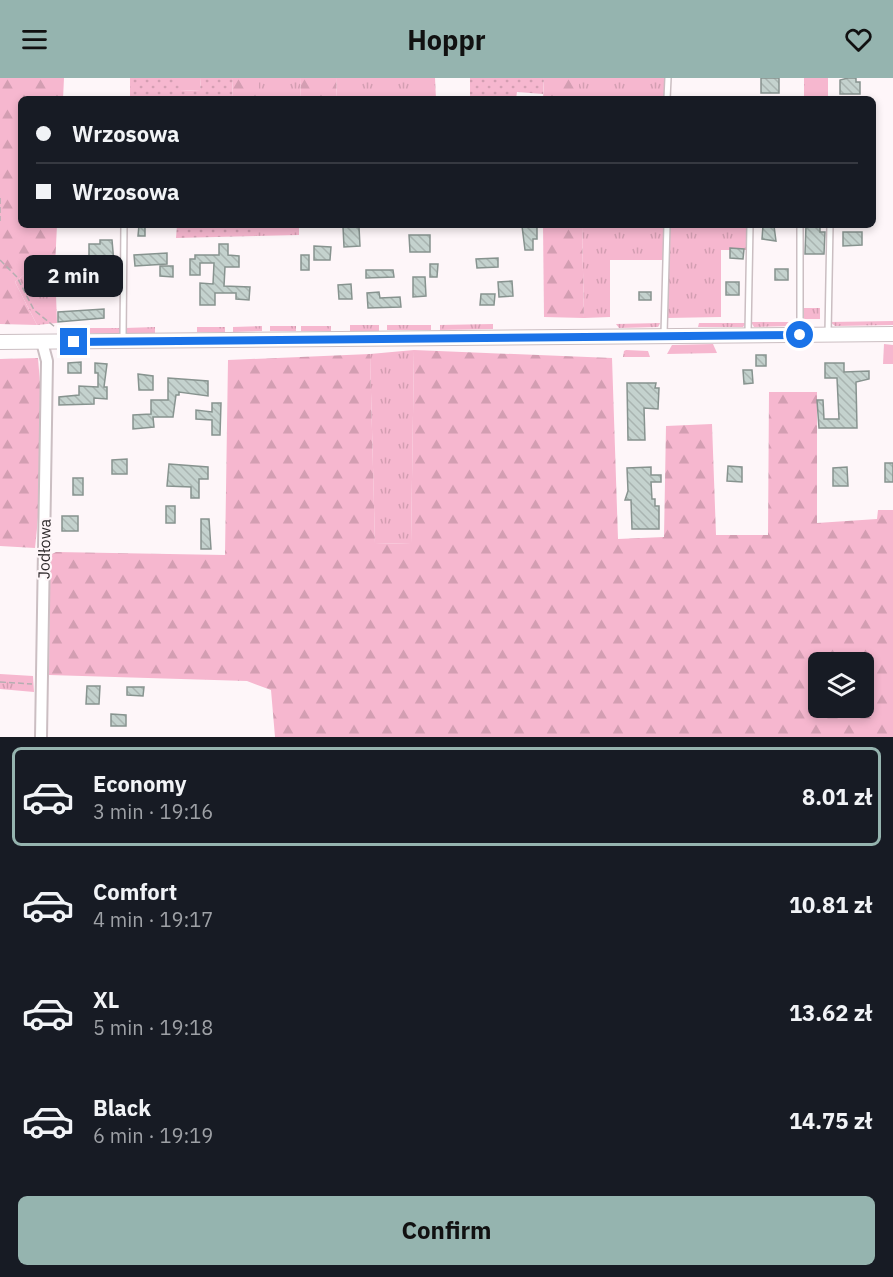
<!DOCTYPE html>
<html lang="en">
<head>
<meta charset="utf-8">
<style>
	:root { --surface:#171b24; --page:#242831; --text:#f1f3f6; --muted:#9ea1a6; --line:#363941; --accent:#95b4af }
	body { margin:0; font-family:"IBM Plex Sans",sans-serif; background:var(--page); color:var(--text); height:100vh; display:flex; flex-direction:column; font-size:22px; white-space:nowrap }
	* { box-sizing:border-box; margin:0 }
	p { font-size:20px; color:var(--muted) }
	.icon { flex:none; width:33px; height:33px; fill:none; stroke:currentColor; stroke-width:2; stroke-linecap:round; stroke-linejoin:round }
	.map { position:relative; height:659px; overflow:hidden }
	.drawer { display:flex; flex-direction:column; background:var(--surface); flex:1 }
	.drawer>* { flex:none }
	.guide { position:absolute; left:18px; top:18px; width:858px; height:132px; border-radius:9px; box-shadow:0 3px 9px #0003; display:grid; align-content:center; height:132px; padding:0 18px; background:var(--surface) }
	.tools { position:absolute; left:808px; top:574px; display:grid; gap:12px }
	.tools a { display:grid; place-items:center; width:66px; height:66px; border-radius:9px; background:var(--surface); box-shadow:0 3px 9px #0003; font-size:30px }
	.end { position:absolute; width:27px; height:27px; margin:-14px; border:8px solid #1a73e8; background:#fff; box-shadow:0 0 0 3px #fff }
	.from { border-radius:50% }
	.bubble { position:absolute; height:42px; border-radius:9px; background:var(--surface); box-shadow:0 3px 9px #0003; font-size:20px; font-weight:700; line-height:42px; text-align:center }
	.guide b { display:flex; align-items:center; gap:21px; height:57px; font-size:22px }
	.guide b+b { border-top:2px solid var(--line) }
	.guide i { width:15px; height:15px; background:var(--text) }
	ul { padding:10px 0 0; list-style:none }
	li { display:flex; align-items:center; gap:18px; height:99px; margin:0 12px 9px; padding:0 6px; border:3px solid transparent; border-radius:9px }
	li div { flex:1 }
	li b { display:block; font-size:22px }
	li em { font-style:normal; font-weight:700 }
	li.selected { border-color:var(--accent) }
	li>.icon { width:54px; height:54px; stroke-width:1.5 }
	.cta { display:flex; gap:12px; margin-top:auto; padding:12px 18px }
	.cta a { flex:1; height:69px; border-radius:9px; background:var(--accent); color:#111; font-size:24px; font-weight:700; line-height:69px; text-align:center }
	header { display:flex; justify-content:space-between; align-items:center; height:78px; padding:0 18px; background:var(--accent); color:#111; font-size:27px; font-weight:700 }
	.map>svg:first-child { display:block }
	.grass { fill:url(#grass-tufts) }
	.forest { fill:url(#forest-firs); fill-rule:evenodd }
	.garden { fill:url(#garden-dots) }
	.building { fill:url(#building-back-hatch); stroke:#87938f; stroke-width:1.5 }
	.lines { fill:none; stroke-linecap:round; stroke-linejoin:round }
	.lane-casing { stroke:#cbbec2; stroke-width:8 }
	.street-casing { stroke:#cbbec2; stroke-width:14 }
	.secondary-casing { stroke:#cbbec2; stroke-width:16 }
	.path { stroke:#b5aeb1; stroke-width:1.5; stroke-dasharray:6 3; stroke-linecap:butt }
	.lane { stroke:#fff; stroke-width:5 }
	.street { stroke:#fff; stroke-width:10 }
	.secondary { stroke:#fff; stroke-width:14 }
	.route { stroke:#1a73e8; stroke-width:8 }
	.labels { text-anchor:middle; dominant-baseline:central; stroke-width:4.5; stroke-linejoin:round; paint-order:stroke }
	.street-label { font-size:16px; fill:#2f2a2c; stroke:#fef6f9 }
</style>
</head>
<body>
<header><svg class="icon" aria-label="menu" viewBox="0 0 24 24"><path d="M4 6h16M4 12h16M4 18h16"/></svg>Hoppr<svg class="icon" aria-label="heart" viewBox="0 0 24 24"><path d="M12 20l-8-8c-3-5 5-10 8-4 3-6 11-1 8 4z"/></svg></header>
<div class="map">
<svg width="893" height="659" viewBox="0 0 893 659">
	<defs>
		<pattern id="grass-tufts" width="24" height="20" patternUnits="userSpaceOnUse" patternTransform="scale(1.5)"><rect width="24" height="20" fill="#f6b7cf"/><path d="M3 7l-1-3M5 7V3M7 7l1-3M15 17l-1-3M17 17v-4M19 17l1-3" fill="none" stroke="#d39eb2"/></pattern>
		<pattern id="forest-firs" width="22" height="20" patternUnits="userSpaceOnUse" patternTransform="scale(1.5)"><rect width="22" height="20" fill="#f6b7cf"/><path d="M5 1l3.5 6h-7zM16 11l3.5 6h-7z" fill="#d39eb2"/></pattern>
		<pattern id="garden-dots" width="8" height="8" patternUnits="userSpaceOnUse" patternTransform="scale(1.5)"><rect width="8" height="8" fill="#f6b7cf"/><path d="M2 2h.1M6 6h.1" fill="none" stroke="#d39eb2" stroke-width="1.8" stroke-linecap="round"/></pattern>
		<pattern id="building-back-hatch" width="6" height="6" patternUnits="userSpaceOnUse" patternTransform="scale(1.5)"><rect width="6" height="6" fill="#c4d2ce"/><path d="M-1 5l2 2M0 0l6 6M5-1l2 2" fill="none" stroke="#a9b4b1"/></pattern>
	</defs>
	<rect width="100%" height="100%" fill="#fef6f9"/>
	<g class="grass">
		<path d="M259 0H301L300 21H259Z"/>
		<path d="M336 0H435L436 21H337Z"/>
		<path d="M584 0H665L664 21H579V4Z"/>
		<rect x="804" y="0" width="24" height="21"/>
		<path d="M256 147H299V157L256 158Z"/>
		<path d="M582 147H664V182H610V239L584 240Z"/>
		<path d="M720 147H747V172H721V239L667 240 670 150H719Z"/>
		<path d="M55 188 57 245 37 247 15 204 30 192Z"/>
		<rect x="801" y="230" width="19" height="11"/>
		<path d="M893 243V247L835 248 830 244Z"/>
		<path d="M751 244H797L793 248 754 249Z"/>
		<path d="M660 245 658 249 619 250 616 246Z"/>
		<path d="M699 245H746L743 249H698Z"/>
		<path d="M493 246V251L440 252V247Z"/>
		<rect x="350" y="247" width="29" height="6"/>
		<rect x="387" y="247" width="44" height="5"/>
		<path d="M262 248V253L233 254V249Z"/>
		<rect x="270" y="248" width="26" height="5"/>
		<rect x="301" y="248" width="30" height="5"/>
		<path d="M155 249V255H125V250Z"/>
		<rect x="197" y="249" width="28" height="5"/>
		<path d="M87 250H120V255H88Z"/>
		<path d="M713 266 717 275 667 276 672 267Z"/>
		<path d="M884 266 893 267V286H883Z"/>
		<path d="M414 272 411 466 375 465 370 276Z"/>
		<path d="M626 272 648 273 650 279H623L624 273Z"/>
		<path d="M0 596 33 598 34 614 0 611Z"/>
	</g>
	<g class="forest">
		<path d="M0 0H64L63 21H21V147H57L55 188 30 192 15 204 37 247 0 246Z"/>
		<path d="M180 0H201L200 12 180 13Z"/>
		<path d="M233 0H259V21H232Z"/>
		<path d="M301 0H336L337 21H300Z"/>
		<path d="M544 0H584V3L579 5V21H543Z"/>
		<path d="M543 147H582L584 240 544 239Z"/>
		<path d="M414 272 612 280 618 461 664 459 666 348 712 346 716 457H768L769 314H817V445L877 441 878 432H893V659H275L271 612 247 603 49 597 50 477 56 474 225 477 228 282 370 276 375 465 411 466ZM819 585H864V630H819Z"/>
		<path d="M38 280C44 343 42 408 35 470L0 468V281Z"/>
	</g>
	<g class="garden">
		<path d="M130 0H180L181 13 200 12 201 0H233L232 21H130Z"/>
		<path d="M470 0H544L543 16 517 14 516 21H470Z"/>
		<path d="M177 147H256V158L176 160Z"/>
	</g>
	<g class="building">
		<rect x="761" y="0" width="18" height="15"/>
		<path d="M848 0H856V4H860V16H840V2Z"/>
		<path d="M139 147H145V158H138Z"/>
		<path d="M763 147 774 148 776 163 762 161Z"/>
		<path d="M806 147H820V154H825L824 176H805Z"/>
		<path d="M522 148H537V161H533V172H525Z"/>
		<path d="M343 149H359L360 168 344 169Z"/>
		<path d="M843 154H862V167L843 168Z"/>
		<path d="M409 157H430V174H410Z"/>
		<path d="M100 162H112L116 208H104V181L89 179V166H100Z"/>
		<path d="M219 166H228V177L239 178V189H225L224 208 250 209 249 222 236 221V215H215V227H200V205L213 206 214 185H200V197H190V181H195V177H219Z"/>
		<path d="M314 168 331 169 330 182H314Z"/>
		<path d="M730 170 744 171 743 181 730 180Z"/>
		<path d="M167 175V186L135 188 134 177Z"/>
		<rect x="301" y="177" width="8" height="15"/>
		<path d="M498 180V189L477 190 476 181Z"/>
		<path d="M430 186H438L437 199H430Z"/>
		<path d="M160 188H173V199L160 198Z"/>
		<path d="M61 189 70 190V202H62Z"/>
		<rect x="775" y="191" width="13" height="11"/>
		<path d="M366 192H393L394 199 366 200Z"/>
		<path d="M413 199H425L426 218 413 219Z"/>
		<path d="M512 203 513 218 499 219 498 204Z"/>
		<rect x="726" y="204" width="13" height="13"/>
		<path d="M351 206 352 221H339L338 207Z"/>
		<path d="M379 214 380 220 400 219 401 229 368 230 367 215Z"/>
		<rect x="639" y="214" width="12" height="8"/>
		<path d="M481 216H495L494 227H480Z"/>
		<path d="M104 231V240L58 244V234Z"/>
		<rect x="756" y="277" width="10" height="11"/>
		<path d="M81 284V295H68V285Z"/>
		<path d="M95 285 107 286 104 309H107V321L94 320V326L59 327V319L79 317V308L98 309V295H95Z"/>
		<path d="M825 285H844V294L869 293V301L856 304 857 350H819L817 322H823L824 341H839L837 300H825Z"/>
		<path d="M743 292H752L753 305 744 306Z"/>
		<path d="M138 296 153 298V312H139Z"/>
		<path d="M168 300 208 303V318L179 314V317H176L173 339H153L154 349 133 351V337L151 336V322H168Z"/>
		<path d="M627 305H656L655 310H659L658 331 644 330 645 362H628Z"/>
		<path d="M212 325H221L220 357H212V342L196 341V332L212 334Z"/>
		<path d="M127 381V396H112V382Z"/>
		<rect x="885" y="385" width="8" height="19"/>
		<path d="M169 386 208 389V401H199V420H191V409L167 408Z"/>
		<path d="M728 388 742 389V404L727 403Z"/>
		<path d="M651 389V397H661V404H651L652 421H655V428H659V451H632L631 422H625L628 413 627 390Z"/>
		<path d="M847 389 848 408H833V390Z"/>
		<rect x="73" y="400" width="10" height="17"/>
		<rect x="166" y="428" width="9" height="17"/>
		<rect x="62" y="438" width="16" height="15"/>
		<path d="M201 441H209L211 471H201Z"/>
		<path d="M87 608H100L99 626H86Z"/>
		<path d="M127 609H144L143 618 127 617Z"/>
		<path d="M111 636 126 637V648H111Z"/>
	</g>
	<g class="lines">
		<defs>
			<g id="lane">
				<path d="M667 21 668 0"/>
				<path d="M748 255 750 147"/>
				<path d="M800 255V147"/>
				<path d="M664 256 667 147"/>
				<path d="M828 256 830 147"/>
				<path d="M123 261 124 147"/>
			</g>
			<path id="street" d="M41 659 47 283 42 264"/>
			<path id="secondary" d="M0 264 893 256"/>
		</defs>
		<use href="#lane" class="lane-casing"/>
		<use href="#street" class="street-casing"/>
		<use href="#secondary" class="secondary-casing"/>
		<g class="path">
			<path d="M0 120V143"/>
			<path d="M0 182 17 199 34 232 55 249"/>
			<path d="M0 604 32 606"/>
		</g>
		<use href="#lane" class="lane"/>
		<use href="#street" class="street"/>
		<use href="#secondary" class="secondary"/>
	</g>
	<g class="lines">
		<path class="route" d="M74 264 800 257"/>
	</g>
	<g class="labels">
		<g class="street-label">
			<text transform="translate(44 471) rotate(-89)">Jodłowa</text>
		</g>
	</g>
</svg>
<div class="tools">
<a><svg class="icon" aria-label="layers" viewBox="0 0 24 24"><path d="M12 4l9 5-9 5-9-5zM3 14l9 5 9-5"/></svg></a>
</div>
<i class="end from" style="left:800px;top:257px"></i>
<i class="end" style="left:74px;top:264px"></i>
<div class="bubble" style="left:24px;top:177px;width:99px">2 min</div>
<div class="guide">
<b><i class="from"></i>Wrzosowa</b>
<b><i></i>Wrzosowa</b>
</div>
</div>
<section class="drawer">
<ul>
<li class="selected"><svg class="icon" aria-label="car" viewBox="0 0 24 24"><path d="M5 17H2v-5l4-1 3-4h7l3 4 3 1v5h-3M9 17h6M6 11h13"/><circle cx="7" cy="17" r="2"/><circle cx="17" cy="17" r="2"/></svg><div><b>Economy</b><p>3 min · 19:16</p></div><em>8.01 zł</em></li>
<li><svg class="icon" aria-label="car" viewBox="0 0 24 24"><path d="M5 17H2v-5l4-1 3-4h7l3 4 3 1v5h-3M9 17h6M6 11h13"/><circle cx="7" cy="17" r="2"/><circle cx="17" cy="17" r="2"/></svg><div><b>Comfort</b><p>4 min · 19:17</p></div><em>10.81 zł</em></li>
<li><svg class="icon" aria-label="car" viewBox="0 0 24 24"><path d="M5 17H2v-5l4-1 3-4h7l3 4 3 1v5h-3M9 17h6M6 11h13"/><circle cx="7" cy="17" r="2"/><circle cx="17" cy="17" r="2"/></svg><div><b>XL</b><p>5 min · 19:18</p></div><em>13.62 zł</em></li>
<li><svg class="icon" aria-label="car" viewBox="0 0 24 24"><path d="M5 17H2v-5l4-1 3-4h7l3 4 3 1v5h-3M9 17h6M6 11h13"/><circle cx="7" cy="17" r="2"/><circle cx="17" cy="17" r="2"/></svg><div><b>Black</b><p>6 min · 19:19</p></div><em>14.75 zł</em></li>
</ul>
<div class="cta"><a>Confirm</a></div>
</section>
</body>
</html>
